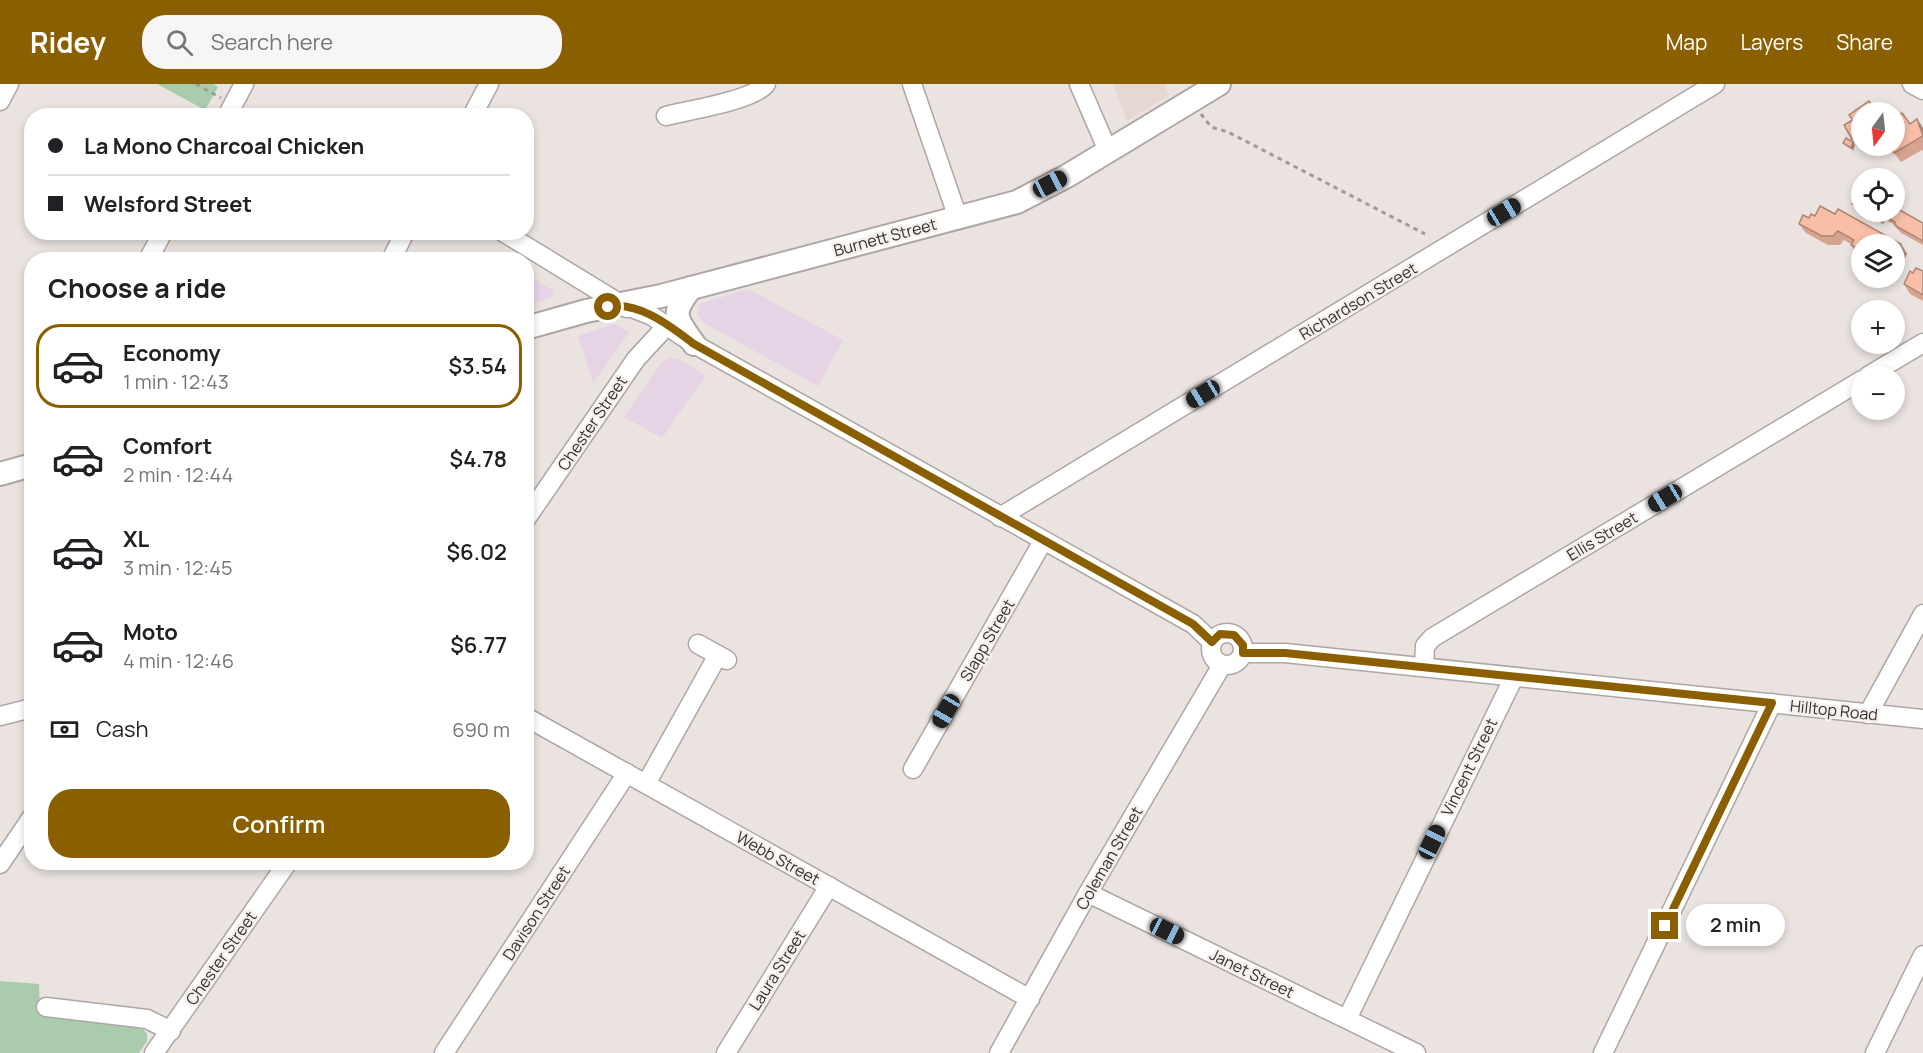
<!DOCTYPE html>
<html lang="en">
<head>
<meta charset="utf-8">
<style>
	:root { --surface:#fff; --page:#f6f6f6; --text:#202124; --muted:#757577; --line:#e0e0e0; --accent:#8a5f00 }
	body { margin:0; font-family:Manrope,sans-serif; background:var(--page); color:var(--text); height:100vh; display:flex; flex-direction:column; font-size:22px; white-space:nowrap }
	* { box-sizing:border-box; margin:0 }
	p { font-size:20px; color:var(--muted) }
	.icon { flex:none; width:33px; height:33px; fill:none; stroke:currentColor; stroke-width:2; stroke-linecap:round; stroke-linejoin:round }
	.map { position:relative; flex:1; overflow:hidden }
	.sheet { position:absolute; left:24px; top:168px; width:510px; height:618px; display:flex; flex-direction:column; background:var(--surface); border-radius:24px; box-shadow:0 3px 9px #0003 }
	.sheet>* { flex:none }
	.top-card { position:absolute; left:24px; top:24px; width:510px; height:132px; border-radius:24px; box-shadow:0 3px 9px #0003; display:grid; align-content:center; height:132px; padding:0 24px; background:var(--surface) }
	.needle { width:39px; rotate:195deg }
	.buttons { position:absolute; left:1851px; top:18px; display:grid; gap:12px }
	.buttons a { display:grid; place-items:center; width:54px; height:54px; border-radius:50%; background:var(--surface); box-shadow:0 3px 9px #0003; font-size:30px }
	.end { position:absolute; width:27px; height:27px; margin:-14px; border:8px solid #8a5f00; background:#fff; box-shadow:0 0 0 3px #fff }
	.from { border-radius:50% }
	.bubble { position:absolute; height:42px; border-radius:21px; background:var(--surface); box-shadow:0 3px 9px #0003; font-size:20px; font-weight:600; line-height:42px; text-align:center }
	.car { position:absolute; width:18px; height:36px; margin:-18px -9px; border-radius:8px; box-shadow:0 0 4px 2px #0007; background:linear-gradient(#222 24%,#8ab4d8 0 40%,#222 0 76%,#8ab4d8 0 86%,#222 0) }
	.top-card b { display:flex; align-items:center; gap:21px; height:57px; font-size:22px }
	.top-card b+b { border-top:2px solid var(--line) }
	.top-card i { width:15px; height:15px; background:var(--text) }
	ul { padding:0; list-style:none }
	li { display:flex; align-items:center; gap:18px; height:84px; margin:0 12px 9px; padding:0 12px; border:3px solid transparent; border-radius:24px }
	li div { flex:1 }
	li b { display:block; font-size:22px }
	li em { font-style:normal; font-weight:600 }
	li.on { border-color:var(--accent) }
	li>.icon { width:54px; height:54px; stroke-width:1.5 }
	h2 { padding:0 24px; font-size:27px; line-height:72px }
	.pay { display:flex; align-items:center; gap:15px; height:66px; padding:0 24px; font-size:22px }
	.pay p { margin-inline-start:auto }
	.primary-button { display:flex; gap:12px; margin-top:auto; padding:12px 24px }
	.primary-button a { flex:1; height:69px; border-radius:24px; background:var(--accent); color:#fff; font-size:24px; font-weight:600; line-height:69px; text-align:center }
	header { display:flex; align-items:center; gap:36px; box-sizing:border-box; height:84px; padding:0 30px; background:var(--accent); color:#fff }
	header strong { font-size:28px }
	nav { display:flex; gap:33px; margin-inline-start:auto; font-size:21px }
	.search { width:420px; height:54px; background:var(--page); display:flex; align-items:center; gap:15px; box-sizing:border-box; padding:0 21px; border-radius:24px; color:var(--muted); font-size:22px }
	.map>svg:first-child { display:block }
	.commercial { fill:#e6d4e6 }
	.built { fill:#e7d7d2 }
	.green { fill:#a9ccad }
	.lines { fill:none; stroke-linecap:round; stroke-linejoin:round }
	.minor-casing { stroke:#ada6a4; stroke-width:21 }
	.major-casing { stroke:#ada6a4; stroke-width:26 }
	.path { stroke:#a09b98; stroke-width:3; stroke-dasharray:4.5 4.5; stroke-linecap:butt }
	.minor { stroke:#fff; stroke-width:18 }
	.major { stroke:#fff; stroke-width:22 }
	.wall { fill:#d5a38f }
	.shaded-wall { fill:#ae8574 }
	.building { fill:#f8bea6; stroke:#ae8574; stroke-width:1.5 }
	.route { stroke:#8a5f00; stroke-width:8 }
	.labels { text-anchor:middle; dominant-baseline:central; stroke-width:5; stroke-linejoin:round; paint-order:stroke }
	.street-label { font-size:16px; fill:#333130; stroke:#f7f0ed }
</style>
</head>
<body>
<header>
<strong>Ridey</strong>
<div class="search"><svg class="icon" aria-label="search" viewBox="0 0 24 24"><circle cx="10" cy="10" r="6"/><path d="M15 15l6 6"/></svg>Search here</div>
<nav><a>Map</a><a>Layers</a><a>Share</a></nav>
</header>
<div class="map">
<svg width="1923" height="969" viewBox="0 0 1923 969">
	<rect width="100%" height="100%" fill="#eae3e0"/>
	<g class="commercial">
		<path d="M527 191 554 207 553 213 527 221Z"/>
		<path d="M748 205 843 256 818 302 704 239 697 230 699 220Z"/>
		<path d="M615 240 629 248 593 299 578 252Z"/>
		<path d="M669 274 678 275 706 291 662 354 624 333 662 278Z"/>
	</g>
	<path class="built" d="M1113 0H1164L1169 11 1127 37Z"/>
	<g class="green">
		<path d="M157 0H213L218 3 205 26Z"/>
		<path d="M0 897 39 900 40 927 48 933 142 944 147 950V957L139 969H0Z"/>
	</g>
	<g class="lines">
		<defs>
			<g id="minor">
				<path d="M912 0 958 134"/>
				<path d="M1079 0 1108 67"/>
				<path d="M1912 0 1923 6"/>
				<path d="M0 17 9 0"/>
				<path d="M227 32 244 0"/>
				<path d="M472 32 489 0"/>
				<path d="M666 32C689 26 752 17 766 0"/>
				<path d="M503 148 627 224"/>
				<path d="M148 176 163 148"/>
				<path d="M391 176 405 148"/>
				<path d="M622 220 652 232 694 260 1193 540 1212 558"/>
				<path d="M1868 292 1923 259"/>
				<path d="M1000 433 1715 0"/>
				<path d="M526 435 636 275 661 248"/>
				<circle cx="1227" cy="565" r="16"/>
				<path d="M698 560 727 576"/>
				<path d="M1243 569H1285L1923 635"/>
				<path d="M1424 583 1425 562 1432 554 1862 296"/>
				<path d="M1868 630 1923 530"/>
				<path d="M0 632 32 624"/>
				<path d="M526 633 1030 915"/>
				<path d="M913 685 1043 457"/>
				<path d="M646 700 718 571"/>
				<path d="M0 780 32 733"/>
				<path d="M1088 809 1416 969"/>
				<path d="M46 923 147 935 171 947"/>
				<path d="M1347 935 1514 593"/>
				<path d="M154 969 288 778"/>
				<path d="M444 969 627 689"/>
				<path d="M726 969 829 802"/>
				<path d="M999 969 1088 809 1222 581"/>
				<path d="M1603 969 1772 619"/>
				<path d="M1875 969 1923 871"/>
			</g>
			<g id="major">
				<path d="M691 204C670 230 676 235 694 260"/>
				<path d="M526 244 586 227 661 212 1017 118 1067 92 1219 0"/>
				<path d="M0 390 32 381"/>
			</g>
		</defs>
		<use href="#minor" class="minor-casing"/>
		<use href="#major" class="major-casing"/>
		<g class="path">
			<path d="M196 0 221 14"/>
			<path d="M1201 30 1211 43 1228 48 1425 150"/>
		</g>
		<use href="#minor" class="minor"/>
		<use href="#major" class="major"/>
	</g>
	<g class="wall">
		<path d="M1862 28V59L1857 62 1852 55 1853 36Z"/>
		<path d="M1917 35 1923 44V67L1922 66 1901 78 1894 69 1910 40Z"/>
		<path d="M1862 104V128H1894L1895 125 1923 139V161L1901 149 1892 139 1885 136 1883 140 1856 126 1852 120Z"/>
		<path d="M1835 130 1901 160 1907 170 1895 193 1894 160H1862V173L1857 170 1851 161V160L1844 156 1840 161H1828L1806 149 1799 140 1809 134 1815 132Z"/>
		<path d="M1923 187V217L1910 210 1904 200 1913 189Z"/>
	</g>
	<g class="shaded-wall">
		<path d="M1917 35 1923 44V51Z"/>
		<path d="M1853 58 1855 61 1853 67 1851 64Z"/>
		<path d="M1894 123 1898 128 1890 135 1892 139 1887 133 1891 128H1894Z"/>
		<path d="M1880 130 1885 136 1883 140 1878 134Z"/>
		<path d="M1901 160 1907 170 1895 193 1894 172Z"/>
	</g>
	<g class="building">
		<path d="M1869 17 1876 28H1862V50L1852 55 1844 41 1853 36 1849 31Z"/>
		<path d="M1902 29 1910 40 1917 35 1923 52 1894 69 1890 62H1894V34Z"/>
		<path d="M1846 54 1853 58 1851 64 1843 59Z"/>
		<path d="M1860 103 1862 104V125L1852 120Z"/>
		<path d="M1820 122 1835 130 1838 125 1901 160 1894 172V160H1862V167L1851 161 1854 156 1838 147 1833 152H1822L1799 140 1803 131 1809 134 1811 130 1815 132Z"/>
		<path d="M1896 124 1923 139V157L1896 142 1895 138 1890 135Z"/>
		<path d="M1867 128H1891L1887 133 1880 130 1878 134Z"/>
		<path d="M1916 184 1923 187V211L1904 200 1910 187 1913 189Z"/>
	</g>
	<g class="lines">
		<path class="route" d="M608 223C639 217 670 242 694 260L1193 540 1212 558 1220 550 1234 551 1243 561V569H1285L1772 619 1665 842"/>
	</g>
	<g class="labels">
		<g class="street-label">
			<text transform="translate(885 153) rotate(-15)">Burnett Street</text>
			<text transform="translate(1358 217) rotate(-31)">Richardson Street</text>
			<text transform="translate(592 339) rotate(-56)">Chester Street</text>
			<text transform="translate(1602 452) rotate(-31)">Ellis Street</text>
			<text transform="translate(987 556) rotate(-60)">Slapp Street</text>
			<text transform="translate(1834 626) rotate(6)">Hilltop Road</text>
			<text transform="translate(1469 683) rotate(-64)">Vincent Street</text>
			<text transform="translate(778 774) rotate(29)">Webb Street</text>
			<text transform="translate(1109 774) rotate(-60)">Coleman Street</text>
			<text transform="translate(536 829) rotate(-57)">Davison Street</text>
			<text transform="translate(221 874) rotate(-55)">Chester Street</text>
			<text transform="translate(777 886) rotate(-58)">Laura Street</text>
			<text transform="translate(1252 889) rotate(26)">Janet Street</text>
		</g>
	</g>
</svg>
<div class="buttons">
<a><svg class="needle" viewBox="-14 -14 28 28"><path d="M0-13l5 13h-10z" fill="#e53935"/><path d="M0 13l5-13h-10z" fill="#757577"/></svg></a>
<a><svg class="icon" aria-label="locate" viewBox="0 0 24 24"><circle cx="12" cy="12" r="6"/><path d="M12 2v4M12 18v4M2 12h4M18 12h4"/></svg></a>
<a><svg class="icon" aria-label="layers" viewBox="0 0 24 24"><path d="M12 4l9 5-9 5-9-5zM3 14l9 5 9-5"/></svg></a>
<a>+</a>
<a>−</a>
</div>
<i class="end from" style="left:608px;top:223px"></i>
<i class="end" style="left:1665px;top:842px"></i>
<div class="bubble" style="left:1686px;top:820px;width:99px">2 min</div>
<i class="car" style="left:1050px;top:100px;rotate:62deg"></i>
<i class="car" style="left:1504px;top:128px;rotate:59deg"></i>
<i class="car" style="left:1203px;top:310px;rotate:239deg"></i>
<i class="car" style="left:1665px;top:414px;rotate:239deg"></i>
<i class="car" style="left:946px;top:627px;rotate:210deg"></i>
<i class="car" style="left:1432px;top:758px;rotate:26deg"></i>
<i class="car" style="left:1167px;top:847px;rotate:116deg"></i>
<div class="top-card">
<b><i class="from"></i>La Mono Charcoal Chicken</b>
<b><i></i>Welsford Street</b>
</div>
<section class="sheet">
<h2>Choose a ride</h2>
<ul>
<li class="on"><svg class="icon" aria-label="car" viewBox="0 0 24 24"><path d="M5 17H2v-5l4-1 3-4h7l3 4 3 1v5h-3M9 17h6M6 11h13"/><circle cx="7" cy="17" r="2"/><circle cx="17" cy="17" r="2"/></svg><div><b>Economy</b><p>1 min · 12:43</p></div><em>$3.54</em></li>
<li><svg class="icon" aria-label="car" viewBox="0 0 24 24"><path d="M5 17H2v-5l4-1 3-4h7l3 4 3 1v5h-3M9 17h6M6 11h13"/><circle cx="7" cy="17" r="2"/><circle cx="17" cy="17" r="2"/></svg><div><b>Comfort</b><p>2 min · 12:44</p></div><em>$4.78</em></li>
<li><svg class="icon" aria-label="car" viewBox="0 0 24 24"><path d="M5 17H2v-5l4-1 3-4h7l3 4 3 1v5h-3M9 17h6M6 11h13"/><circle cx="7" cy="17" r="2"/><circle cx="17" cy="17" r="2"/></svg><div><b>XL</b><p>3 min · 12:45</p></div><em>$6.02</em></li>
<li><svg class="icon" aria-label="car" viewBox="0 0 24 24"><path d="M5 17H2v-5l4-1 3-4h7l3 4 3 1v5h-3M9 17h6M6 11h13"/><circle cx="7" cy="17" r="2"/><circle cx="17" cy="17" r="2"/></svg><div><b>Moto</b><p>4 min · 12:46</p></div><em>$6.77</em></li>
</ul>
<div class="pay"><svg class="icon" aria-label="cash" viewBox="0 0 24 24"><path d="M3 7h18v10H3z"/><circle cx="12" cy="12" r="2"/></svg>Cash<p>690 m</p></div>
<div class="primary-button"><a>Confirm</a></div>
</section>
</div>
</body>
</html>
